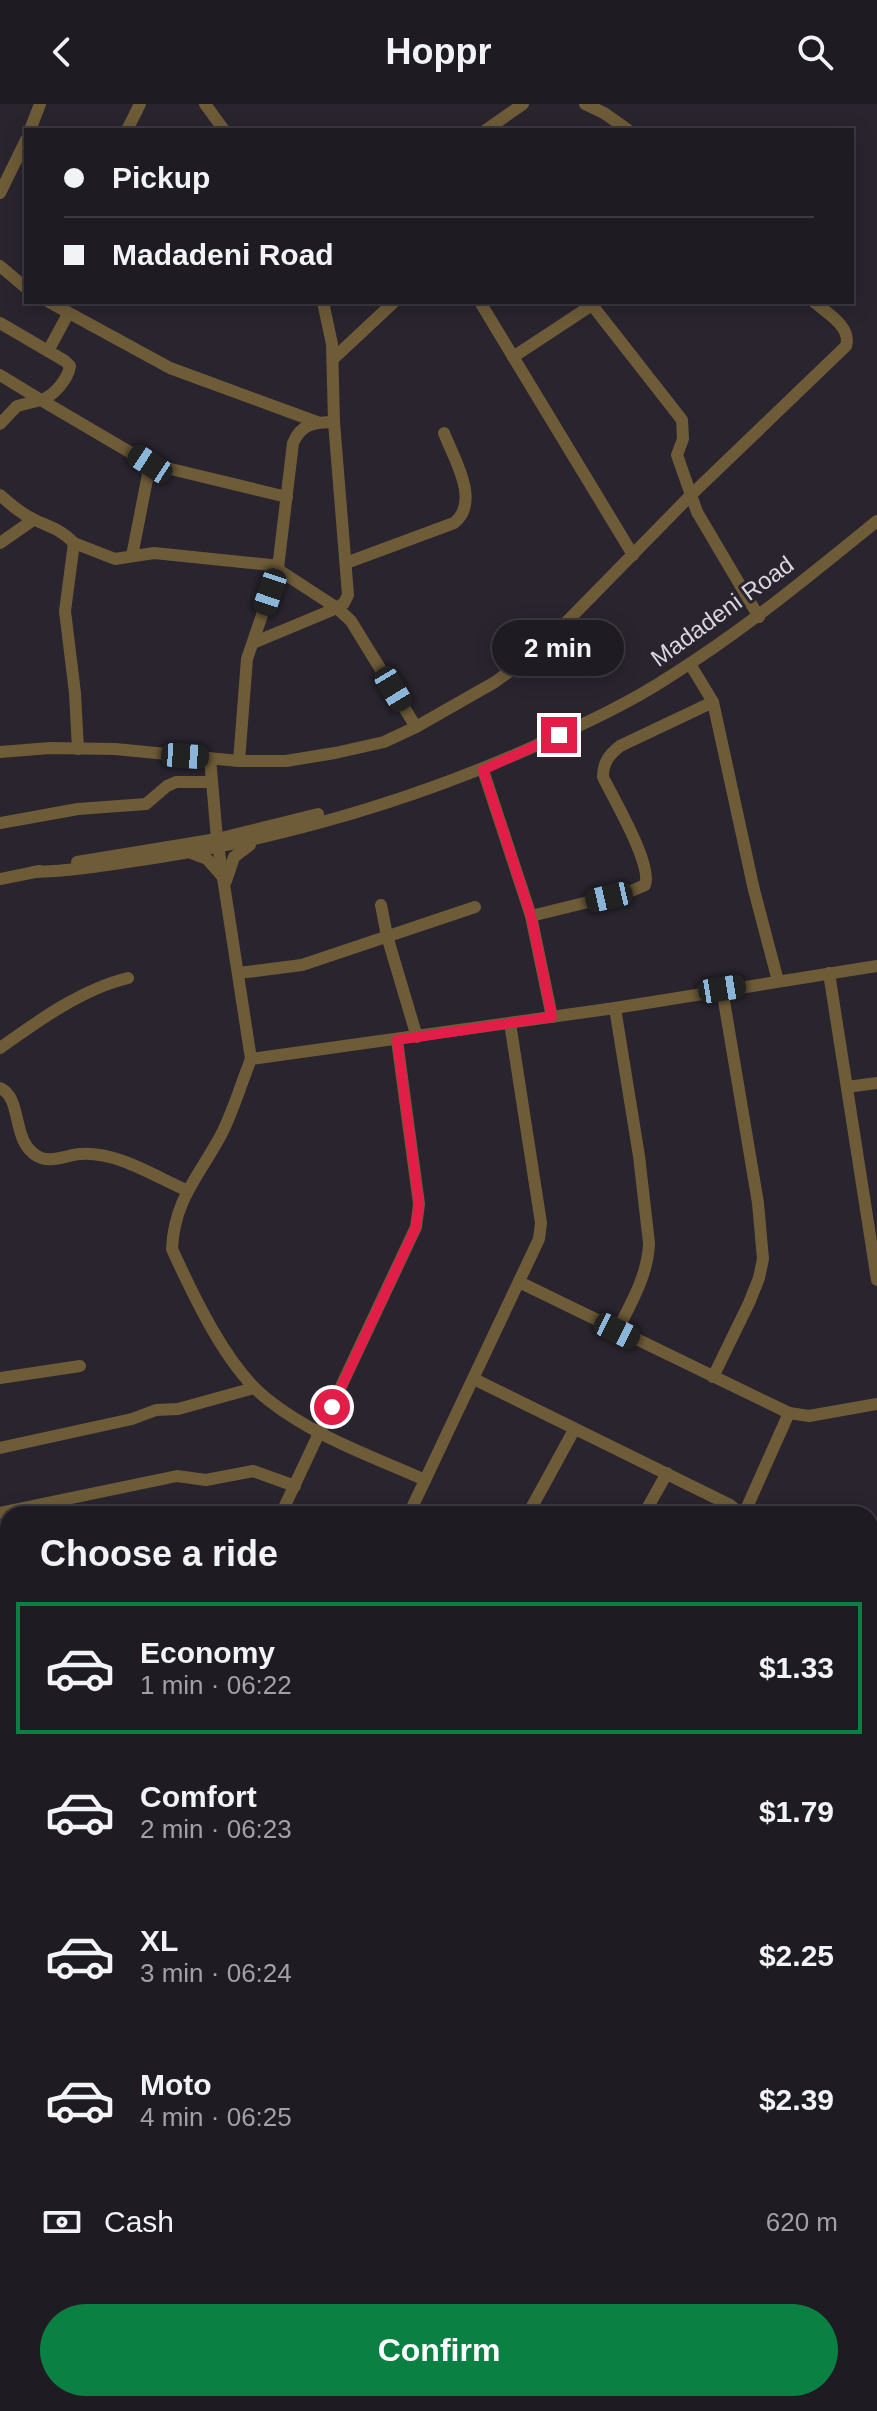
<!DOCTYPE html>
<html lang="en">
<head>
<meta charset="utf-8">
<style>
	:root { --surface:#1f1b22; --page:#2c282f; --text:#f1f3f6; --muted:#a1a1a5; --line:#3c3940; --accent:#0b8043 }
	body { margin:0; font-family:Helvetica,sans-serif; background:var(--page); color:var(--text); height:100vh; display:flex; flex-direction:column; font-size:30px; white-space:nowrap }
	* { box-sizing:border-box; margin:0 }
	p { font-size:26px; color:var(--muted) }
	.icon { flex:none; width:44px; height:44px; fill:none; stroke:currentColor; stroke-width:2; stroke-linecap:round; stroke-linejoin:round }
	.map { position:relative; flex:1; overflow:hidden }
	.drawer { position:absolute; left:0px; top:1402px; width:878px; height:906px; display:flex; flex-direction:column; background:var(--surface); border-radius:24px 24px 0 0; box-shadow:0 4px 20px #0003,0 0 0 2px var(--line) }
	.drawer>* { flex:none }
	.top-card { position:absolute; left:24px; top:24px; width:830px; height:176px; border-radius:0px; box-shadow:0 4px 20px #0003,0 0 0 2px var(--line); display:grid; align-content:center; height:176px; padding:0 40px; background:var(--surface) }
	.end { position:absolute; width:36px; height:36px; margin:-18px; border:10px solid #e11d48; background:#fff; box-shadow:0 0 0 4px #fff }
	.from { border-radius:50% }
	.bubble { position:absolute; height:56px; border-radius:28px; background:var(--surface); box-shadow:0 4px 20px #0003,0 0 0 2px var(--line); font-size:26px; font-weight:600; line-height:56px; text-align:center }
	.car { position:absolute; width:24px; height:48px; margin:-24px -12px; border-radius:10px; box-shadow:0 0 6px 2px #0007; background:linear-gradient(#222 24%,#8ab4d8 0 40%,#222 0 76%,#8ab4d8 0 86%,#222 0) }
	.top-card b { display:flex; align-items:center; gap:28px; height:76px; font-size:30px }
	.top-card b+b { border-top:2px solid var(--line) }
	.top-card i { width:20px; height:20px; background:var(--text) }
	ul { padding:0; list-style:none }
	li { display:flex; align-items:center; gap:24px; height:132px; margin:0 16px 12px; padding:0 24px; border:4px solid transparent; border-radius:0px }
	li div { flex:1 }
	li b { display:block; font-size:30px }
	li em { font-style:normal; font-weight:600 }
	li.current { border-color:var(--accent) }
	li>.icon { width:72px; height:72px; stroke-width:1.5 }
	h2 { padding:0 40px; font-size:36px; line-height:96px }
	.pay { display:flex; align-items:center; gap:20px; height:88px; padding:0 40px; font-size:30px }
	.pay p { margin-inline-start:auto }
	.button { display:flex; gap:16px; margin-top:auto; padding:16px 40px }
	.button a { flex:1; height:92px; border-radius:48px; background:var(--accent); color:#fff; font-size:32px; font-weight:600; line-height:92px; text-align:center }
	header { display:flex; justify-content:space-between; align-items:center; height:104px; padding:0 40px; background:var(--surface); font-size:36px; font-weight:600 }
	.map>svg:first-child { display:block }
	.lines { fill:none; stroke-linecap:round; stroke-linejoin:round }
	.minor { stroke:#6e5c38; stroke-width:12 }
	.route { stroke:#e11d48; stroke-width:10 }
	.labels { text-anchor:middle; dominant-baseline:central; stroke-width:6; stroke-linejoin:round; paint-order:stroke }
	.street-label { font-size:24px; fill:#d9d6dd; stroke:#29242e }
</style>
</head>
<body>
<header><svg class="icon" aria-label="back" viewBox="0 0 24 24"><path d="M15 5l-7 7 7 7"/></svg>Hoppr<svg class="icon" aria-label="search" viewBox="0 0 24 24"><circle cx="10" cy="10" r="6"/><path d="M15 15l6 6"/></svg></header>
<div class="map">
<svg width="877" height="2307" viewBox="0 0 877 2307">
	<rect width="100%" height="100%" fill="#29242e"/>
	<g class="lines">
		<g class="minor">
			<path d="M205 0 224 26"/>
			<path d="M585 0 604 9 628 26"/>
			<path d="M30 26 40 0"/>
			<path d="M127 26 140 0"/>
			<path d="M486 26 523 0"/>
			<path d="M0 89 26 36"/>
			<path d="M0 162 26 184"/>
			<path d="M49 198 170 264 317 318"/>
			<path d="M480 198 633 451"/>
			<path d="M596 198 592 201 682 316 683 335 677 351 697 408 759 513"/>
			<path d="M0 219 65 257 70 262C68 275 54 292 41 296L0 271"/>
			<path d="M48 247 68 210"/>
			<path d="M513 253 592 201"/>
			<path d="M333 255 394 198"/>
			<path d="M0 320 17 302 41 296 150 360 287 393"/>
			<path d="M0 391C10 400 20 409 33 415 49 423 61 425 74 439L65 507 75 589 78 645"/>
			<path d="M0 439 33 416"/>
			<path d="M74 439 115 455 154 449 271 461 337 504 351 517 416 623"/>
			<path d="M132 452 150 360"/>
			<path d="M346 459 454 419C481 398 454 355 444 329"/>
			<path d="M253 539 337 504 344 499 348 491 334 318 332 240 323 198"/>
			<path d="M690 560 713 598 754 786 778 877"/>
			<path d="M0 648 50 644 115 645 239 657H286L335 649 384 638 416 623 495 578 540 545 692 390 846 242C852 223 827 209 814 198"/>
			<path d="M210 654 217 735 251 955 615 904 877 862"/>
			<path d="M239 657 247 555 278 464 293 339C301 320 314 318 334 318"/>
			<path d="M483 666 531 812 552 913"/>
			<path d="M0 719 78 705 146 700 167 682 176 678H212"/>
			<path d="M191 749 207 755 223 773"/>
			<path d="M77 758 217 735 318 710"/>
			<path d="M34 768C74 767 114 760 154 754 289 733 421 694 546 637 588 618 631 598 669 573 743 527 809 472 877 417"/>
			<path d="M0 775 40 767"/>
			<path d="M226 777 234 753 250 741"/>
			<path d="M381 801 387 832 417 933"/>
			<path d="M531 812 629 788 645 781C653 761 613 694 603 673 603 658 609 651 620 642L713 598"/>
			<path d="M239 869 302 861 475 803"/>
			<path d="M829 869 877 1176"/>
			<path d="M615 904 639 1052 649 1139C648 1171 631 1199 617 1227"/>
			<path d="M0 944C38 917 82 885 128 874"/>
			<path d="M251 955C241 980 233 1008 221 1031 199 1072 174 1096 172 1145 193 1191 227 1264 267 1295 313 1332 371 1352 425 1376"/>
			<path d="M847 983 877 979"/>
			<path d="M0 984C23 994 11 1037 37 1052 50 1060 66 1051 80 1050 116 1047 154 1072 186 1086"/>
			<path d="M519 1178 789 1309 809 1312 877 1300"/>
			<path d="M713 1273 749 1199 759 1174 763 1155 758 1099 722 885"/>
			<path d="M0 1274 80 1262"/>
			<path d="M474 1275 730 1401 741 1410"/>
			<path d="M0 1344 132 1315 156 1306 178 1305 254 1284"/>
			<path d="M0 1409 177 1372 206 1376 253 1367 295 1382"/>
			<path d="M281 1410 416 1123 419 1100 397 936"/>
			<path d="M409 1410 539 1135 541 1119 510 919"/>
			<path d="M528 1410 574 1326"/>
			<path d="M644 1410 667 1369"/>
			<path d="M744 1410 789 1309"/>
			<path d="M0 1509 8 1508"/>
			<path d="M870 1715H877"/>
			<path d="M0 1785H8"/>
			<path d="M870 1829H877"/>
			<path d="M0 1883 8 1882"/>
			<path d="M870 2049 877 2050"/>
			<path d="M870 2159 877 2160"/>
			<path d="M870 2269H877"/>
			<path d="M483 2300 494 2307"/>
			<path d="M730 2300 734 2307"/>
			<path d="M388 2307 394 2300"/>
			<path d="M649 2307 655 2300"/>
			<path d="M778 2307 791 2300"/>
		</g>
	</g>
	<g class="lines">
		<path class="route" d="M332 1303 416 1123 419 1100 397 936 552 913 531 812 483 666 559 631"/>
	</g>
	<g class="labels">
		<g class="street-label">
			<text transform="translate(722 507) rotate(-36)">Madadeni Road</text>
		</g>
	</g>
</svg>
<i class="end from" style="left:332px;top:1303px"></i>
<i class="end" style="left:559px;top:631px"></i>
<div class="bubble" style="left:492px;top:516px;width:132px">2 min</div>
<i class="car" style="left:150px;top:360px;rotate:303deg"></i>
<i class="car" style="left:270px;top:488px;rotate:199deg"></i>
<i class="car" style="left:393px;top:585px;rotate:149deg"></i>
<i class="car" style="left:185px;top:652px;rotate:94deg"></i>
<i class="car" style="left:609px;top:793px;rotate:257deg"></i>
<i class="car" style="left:722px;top:885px;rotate:81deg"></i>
<i class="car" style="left:617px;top:1227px;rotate:116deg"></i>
<div class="top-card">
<b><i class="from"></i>Pickup</b>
<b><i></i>Madadeni Road</b>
</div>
<section class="drawer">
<h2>Choose a ride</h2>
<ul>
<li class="current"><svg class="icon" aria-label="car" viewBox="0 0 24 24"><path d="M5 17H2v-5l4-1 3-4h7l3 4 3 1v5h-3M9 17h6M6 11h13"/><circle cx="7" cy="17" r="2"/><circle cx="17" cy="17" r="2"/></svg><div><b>Economy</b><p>1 min · 06:22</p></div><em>$1.33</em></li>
<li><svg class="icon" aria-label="car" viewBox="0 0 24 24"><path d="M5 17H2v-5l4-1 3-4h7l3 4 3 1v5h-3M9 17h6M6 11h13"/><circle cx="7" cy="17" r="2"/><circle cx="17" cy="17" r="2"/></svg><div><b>Comfort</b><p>2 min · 06:23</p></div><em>$1.79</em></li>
<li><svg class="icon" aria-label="car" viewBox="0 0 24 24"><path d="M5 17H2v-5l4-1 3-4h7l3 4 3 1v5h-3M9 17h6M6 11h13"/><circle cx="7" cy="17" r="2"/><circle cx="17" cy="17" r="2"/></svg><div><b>XL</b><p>3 min · 06:24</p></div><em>$2.25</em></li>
<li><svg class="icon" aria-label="car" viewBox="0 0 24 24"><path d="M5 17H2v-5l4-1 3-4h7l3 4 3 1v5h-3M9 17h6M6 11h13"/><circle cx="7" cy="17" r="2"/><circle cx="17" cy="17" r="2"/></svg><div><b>Moto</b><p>4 min · 06:25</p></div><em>$2.39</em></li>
</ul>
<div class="pay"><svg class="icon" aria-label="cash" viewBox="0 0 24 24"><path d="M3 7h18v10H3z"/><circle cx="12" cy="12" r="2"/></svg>Cash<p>620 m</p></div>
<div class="button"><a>Confirm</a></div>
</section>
</div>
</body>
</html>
